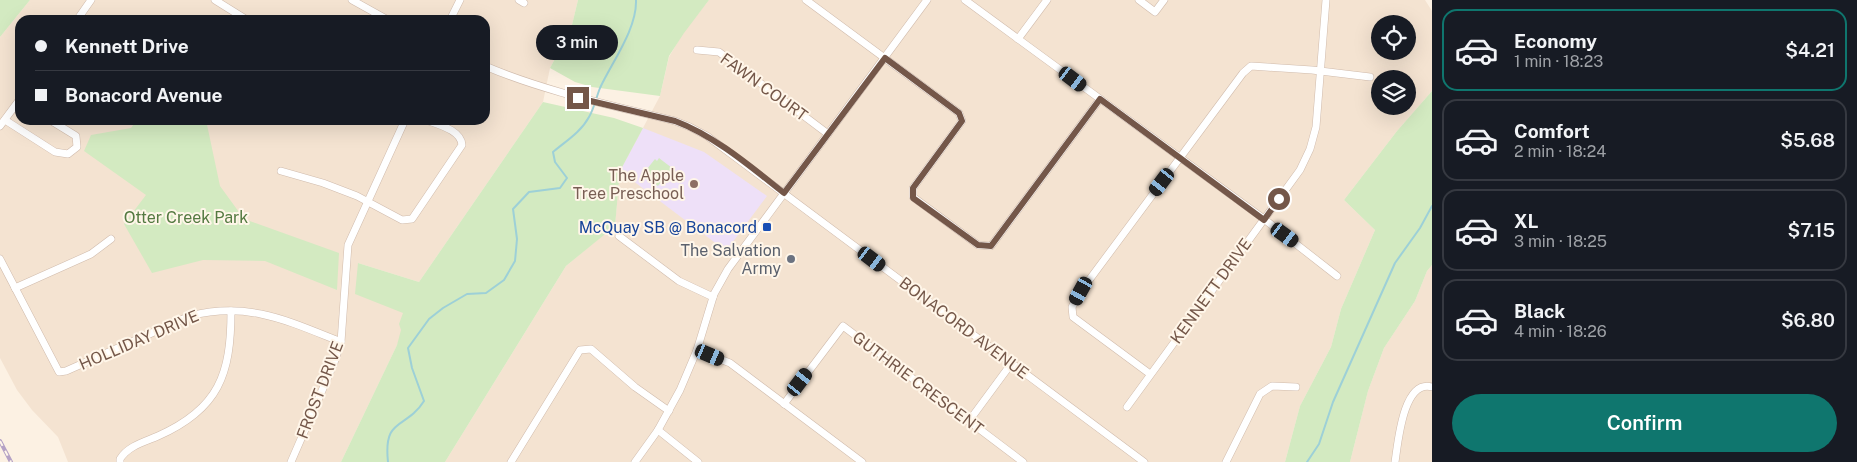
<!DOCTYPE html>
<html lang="en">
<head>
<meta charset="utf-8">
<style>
	:root { --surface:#171b24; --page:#20242c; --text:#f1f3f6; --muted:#9ea1a6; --line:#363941; --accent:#0f766e }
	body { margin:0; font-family:"Public Sans",sans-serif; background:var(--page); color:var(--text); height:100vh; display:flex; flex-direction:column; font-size:19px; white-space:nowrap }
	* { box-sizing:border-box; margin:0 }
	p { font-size:16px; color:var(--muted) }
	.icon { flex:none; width:28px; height:28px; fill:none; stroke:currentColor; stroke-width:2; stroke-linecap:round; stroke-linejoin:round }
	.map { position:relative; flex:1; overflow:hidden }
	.side { display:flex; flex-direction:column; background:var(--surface); width:425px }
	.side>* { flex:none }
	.guide { position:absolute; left:15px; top:15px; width:475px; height:110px; border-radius:15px; box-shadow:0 5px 20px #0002; display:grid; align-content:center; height:110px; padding:0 20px; background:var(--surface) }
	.buttons { position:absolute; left:1371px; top:15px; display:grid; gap:10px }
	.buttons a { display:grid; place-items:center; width:45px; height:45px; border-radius:50%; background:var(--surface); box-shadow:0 5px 20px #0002; font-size:25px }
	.end { position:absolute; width:22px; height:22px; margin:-11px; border:6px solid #745749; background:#fff; box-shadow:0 0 0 2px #fff }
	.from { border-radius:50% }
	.bubble { position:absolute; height:35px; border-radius:18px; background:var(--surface); box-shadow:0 5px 20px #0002; font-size:16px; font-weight:600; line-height:35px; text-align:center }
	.car { position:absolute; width:15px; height:30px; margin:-15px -8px; border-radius:6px; box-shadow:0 0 4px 1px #0007; background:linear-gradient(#222 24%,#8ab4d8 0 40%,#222 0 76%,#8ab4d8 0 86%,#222 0) }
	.guide b { display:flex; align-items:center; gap:18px; height:48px; font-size:19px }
	.guide b+b { border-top:1px solid var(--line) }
	.guide i { width:12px; height:12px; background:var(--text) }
	ul { padding:9px 0 0; list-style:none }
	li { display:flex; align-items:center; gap:15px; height:82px; margin:0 10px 8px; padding:0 10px; border:2px solid var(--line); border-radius:15px }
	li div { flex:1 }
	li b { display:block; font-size:19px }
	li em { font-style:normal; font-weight:600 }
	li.selected { border-color:var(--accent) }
	li>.icon { width:45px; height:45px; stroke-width:1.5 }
	.cta { display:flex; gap:10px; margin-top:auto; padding:10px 20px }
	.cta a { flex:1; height:58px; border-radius:30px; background:var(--accent); color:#fff; font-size:20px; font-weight:600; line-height:58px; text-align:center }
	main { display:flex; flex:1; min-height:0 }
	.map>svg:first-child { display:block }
	.residential { fill:#f4e3d1; fill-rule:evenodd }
	.education { fill:#eee0f8 }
	.green { fill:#d3eac1 }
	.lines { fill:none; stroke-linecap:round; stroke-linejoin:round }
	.stream { stroke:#9dd0d7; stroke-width:2 }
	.minor-casing { stroke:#d0bbac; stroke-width:8 }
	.minor { stroke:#fff; stroke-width:7 }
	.rail-casing { stroke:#b4a1c5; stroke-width:4 }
	.rail { stroke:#fff6e9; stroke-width:2; stroke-dasharray:5.5; stroke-linecap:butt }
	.route { stroke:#745749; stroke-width:6 }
	.education-dot { fill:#8d6e63; stroke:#fff6e9; stroke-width:2 }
	.transit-dot { fill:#1a4fb4; stroke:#fff6e9; stroke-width:2 }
	.worship-dot { fill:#6b7280; stroke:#fff6e9; stroke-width:2 }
	.labels { text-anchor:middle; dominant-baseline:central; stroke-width:4; stroke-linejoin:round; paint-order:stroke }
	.street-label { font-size:16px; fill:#745749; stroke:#fff6e9 }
	.education-label { font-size:16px; fill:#785e54; stroke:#fff6e9; text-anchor:end }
	.park-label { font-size:16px; fill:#547a41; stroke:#fff6e9 }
	.transit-label { font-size:16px; fill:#164399; stroke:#fff6e9; text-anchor:end }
	.worship-label { font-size:16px; fill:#5b616d; stroke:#fff6e9; text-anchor:end }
</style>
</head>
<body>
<main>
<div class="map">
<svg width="1432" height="462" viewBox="0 0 1432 462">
	<rect width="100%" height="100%" fill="#fcf1e3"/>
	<g class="residential">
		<path d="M30 0H578L571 29 550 68 543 102 419 282 358 263 411 316 341 462H68L58 437 32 410 17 390 0 358V37ZM20 20H485V120H20Z"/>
		<path d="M709 0H1425L1432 11V91L1397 131 1344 200 1375 230 1341 309 1331 347 1300 406 1285 462H445L566 266 615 225 620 171 660 96 669 57 683 33ZM1380 24H1408V51H1380ZM1380 79H1408V106H1380Z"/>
		<path d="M1432 265V462H1350L1368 391 1384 348 1415 301 1427 271Z"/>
	</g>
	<path class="education" d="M643 128 704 152 767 196 726 251 620 171Z"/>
	<g class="green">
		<path d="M0 0H30L0 37Z"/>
		<path d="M578 0H709L684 33 669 56 660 96 592 87 575 82 550 68 571 29Z"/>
		<path d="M1432 91V265L1427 271 1415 301 1384 348 1368 391 1350 462H1285L1300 406 1331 347 1341 309 1375 230 1344 200 1397 131Z"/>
		<path d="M543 102 614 118 643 128 620 171 615 226 566 266 445 462H341L397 345 401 330 399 324 403 313 355 294 358 263 419 282Z"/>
		<path d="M137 120H206L220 186 244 219 339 253 337 290 265 261 203 260 152 273 124 224 146 195 84 151 91 135 131 128Z"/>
		<path d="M659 158 672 168 658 186 643 174 655 159 657 161Z"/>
	</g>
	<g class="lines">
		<g class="stream">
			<path d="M388 462C383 416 406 430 424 401L412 368 408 348 429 319 443 308 467 294 486 293 504 280 515 261 517 239 513 209 529 192 560 188 567 178 555 162 553 152C566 141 581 132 589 117 594 109 596 98 600 88 612 62 637 29 636 0"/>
			<path d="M1307 462 1319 444 1333 402 1395 263 1420 228 1432 206"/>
		</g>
		<defs>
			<g id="minor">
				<path d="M215 0 247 20"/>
				<path d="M352 0 388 20"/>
				<path d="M519 0 524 3"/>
				<path d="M806 0 959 113 962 121 913 188V197L978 245 991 246 1100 99"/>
				<path d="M965 0 1264 219 1337 276"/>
				<path d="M1139 0 1155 12 1164 0"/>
				<path d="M77 20 91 0"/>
				<path d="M450 20 460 0"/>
				<path d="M1018 39 1047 0"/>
				<path d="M697 50 719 52 828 134"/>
				<path d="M485 66C546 92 611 105 675 121L690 127 707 136 1144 462"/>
				<path d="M5 120 55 152 68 154 77 147 76 136 50 120"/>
				<path d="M0 126 20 99"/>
				<path d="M281 171 323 183 357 196 402 220 412 219 462 145C461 130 439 125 426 120"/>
				<path d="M619 236 679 281 713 297"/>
				<path d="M0 259 59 372 66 371 190 316C248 301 288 321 341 342"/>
				<path d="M15 288 91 254 111 239"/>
				<path d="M697 350 730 363 862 462"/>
				<path d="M1150 374 1073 317 1072 307 1081 291 1243 73 1251 66 1312 70 1370 77"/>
				<path d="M784 404 843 326 1023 462"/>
				<path d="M1127 407 1300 170 1310 149 1316 127 1326 0"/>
				<path d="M969 421 1011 364"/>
				<path d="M658 430 698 462"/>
				<path d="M120 462V459C128 446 144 442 158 436 219 409 231 374 231 311"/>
				<path d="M291 462 334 363 341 342 348 245 405 120"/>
				<path d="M511 462 580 350 591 349 635 387 669 411"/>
				<path d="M635 462 658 430 680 390 697 350 714 294 728 269 927 0"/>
				<path d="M1226 462 1260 394 1272 386 1296 387"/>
				<path d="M1395 462C1398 443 1403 379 1432 387"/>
			</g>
		</defs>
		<use href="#minor" class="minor-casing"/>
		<use href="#minor" class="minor"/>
		<defs>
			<path id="rail" d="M0 441 11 462"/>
		</defs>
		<use href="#rail" class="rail-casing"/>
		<use href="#rail" class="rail"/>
	</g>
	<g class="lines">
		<path class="route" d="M578 98 675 121C715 136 751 167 784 193L885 58 959 113 962 121 913 188V198L978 245 991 246 1100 99 1264 220 1279 199"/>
	</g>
	<circle class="education-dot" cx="694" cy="184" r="5"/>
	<rect class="transit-dot" x="762" y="222" width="10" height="10" rx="2.5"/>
	<circle class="worship-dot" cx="791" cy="259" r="5"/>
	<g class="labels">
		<g class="street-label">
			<text transform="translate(764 87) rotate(36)">FAWN COURT</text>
			<text transform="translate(1211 291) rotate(-54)">KENNETT DRIVE</text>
			<text transform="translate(964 328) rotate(37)">BONACORD AVENUE</text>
			<text transform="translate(139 340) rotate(-23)">HOLLIDAY DRIVE</text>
			<text transform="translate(918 383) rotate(37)">GUTHRIE CRESCENT</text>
			<text transform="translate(320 390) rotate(-69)">FROST DRIVE</text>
		</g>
		<g class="education-label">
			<text x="684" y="175">The Apple<tspan x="684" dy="18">Tree Preschool</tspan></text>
		</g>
		<g class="park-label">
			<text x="186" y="217">Otter Creek Park</text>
		</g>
		<g class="transit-label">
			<text x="757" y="227">McQuay SB @ Bonacord</text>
		</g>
		<g class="worship-label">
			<text x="781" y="250">The Salvation<tspan x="781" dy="18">Army</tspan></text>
		</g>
	</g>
</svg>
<div class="buttons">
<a><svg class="icon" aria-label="locate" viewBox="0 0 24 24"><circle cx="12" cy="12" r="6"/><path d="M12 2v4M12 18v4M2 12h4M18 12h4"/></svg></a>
<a><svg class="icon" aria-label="layers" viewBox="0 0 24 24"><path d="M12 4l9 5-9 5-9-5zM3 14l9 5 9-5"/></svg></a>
</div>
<i class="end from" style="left:1279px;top:199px"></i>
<i class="end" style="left:578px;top:98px"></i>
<div class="bubble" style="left:536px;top:25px;width:82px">3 min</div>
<i class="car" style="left:1073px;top:79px;rotate:127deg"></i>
<i class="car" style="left:1162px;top:182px;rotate:217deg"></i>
<i class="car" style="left:1285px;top:235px;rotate:126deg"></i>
<i class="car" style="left:872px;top:259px;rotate:127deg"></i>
<i class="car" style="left:1081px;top:291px;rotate:209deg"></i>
<i class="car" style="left:710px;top:355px;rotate:113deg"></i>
<i class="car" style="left:800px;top:382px;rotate:37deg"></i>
<div class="guide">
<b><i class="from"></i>Kennett Drive</b>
<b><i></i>Bonacord Avenue</b>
</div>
</div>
<section class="side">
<ul>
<li class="selected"><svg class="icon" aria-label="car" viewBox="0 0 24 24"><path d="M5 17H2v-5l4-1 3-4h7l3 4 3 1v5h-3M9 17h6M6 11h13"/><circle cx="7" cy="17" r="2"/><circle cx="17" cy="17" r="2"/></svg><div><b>Economy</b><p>1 min · 18:23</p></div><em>$4.21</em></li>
<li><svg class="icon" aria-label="car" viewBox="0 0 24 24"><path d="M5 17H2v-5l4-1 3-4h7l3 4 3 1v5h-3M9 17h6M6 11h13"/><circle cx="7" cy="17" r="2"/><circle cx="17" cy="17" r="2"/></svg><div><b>Comfort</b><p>2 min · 18:24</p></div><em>$5.68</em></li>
<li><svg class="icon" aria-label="car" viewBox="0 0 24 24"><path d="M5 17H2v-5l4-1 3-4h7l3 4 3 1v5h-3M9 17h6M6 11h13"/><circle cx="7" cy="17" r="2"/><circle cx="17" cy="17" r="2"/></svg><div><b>XL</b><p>3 min · 18:25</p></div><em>$7.15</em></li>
<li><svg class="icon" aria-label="car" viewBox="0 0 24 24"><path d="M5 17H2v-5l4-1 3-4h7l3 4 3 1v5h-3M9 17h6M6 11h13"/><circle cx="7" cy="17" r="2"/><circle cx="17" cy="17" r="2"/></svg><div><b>Black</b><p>4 min · 18:26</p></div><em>$6.80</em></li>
</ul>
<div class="cta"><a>Confirm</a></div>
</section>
</main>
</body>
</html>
